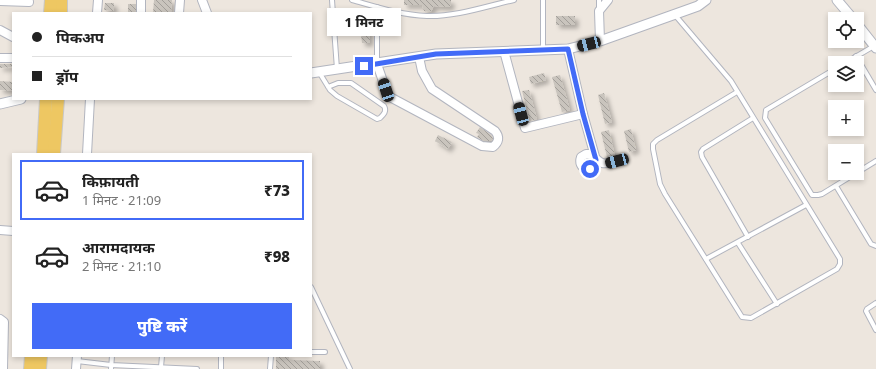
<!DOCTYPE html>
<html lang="hi">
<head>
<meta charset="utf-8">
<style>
	:root { --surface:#fff; --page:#f6f6f6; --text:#222; --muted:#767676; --line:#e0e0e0; --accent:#426bf7 }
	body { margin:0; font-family:"Noto Sans","Noto Sans Devanagari",sans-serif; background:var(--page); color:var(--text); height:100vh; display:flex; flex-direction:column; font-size:15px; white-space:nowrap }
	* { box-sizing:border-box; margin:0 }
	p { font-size:13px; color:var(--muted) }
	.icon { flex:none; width:22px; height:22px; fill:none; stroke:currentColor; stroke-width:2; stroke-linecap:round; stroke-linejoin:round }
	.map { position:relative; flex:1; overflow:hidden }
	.sheet { position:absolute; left:12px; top:153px; width:300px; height:204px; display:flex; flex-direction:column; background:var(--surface); border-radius:0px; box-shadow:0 2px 6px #0003 }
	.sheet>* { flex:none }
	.banner { position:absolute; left:12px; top:12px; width:300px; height:88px; border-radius:0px; box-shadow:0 2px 6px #0003; display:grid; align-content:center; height:88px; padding:0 20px; background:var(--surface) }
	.buttons { position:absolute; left:828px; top:12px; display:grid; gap:8px }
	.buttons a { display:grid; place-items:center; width:36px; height:36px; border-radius:0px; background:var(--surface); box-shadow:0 2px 6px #0003; font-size:20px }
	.end { position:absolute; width:18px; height:18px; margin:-9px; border:5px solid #426bf7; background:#fff; box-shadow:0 0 0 2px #fff }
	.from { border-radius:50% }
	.bubble { position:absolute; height:28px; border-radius:0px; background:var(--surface); box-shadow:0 2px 6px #0003; font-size:13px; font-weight:800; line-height:28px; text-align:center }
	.car { position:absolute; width:12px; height:24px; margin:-12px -6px; border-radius:5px; box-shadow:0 0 3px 1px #0007; background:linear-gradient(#222 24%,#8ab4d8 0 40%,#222 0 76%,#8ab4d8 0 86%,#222 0) }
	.banner b { display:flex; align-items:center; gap:14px; height:38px; font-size:15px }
	.banner b+b { border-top:1px solid var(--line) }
	.banner i { width:10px; height:10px; background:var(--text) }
	ul { padding:7px 0 0; list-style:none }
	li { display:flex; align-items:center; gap:12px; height:60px; margin:0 8px 6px; padding:0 12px; border:2px solid transparent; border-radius:0px }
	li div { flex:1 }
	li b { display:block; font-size:15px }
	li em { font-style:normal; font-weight:800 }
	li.current { border-color:var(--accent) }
	li>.icon { width:36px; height:36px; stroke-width:1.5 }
	.button { display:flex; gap:8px; margin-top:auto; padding:8px 20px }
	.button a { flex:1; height:46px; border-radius:0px; background:var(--accent); color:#fff; font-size:16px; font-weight:800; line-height:46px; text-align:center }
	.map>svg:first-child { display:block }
	.building { fill:url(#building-back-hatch); filter:url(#shadow) }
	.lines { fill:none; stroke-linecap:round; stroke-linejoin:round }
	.service-casing { stroke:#b2b5bf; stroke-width:6 }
	.minor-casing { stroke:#b2b5bf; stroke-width:10 }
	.tertiary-casing { stroke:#b2b5bf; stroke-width:11 }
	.primary-casing { stroke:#c8c8c8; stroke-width:14 }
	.service { stroke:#fff; stroke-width:4 }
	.minor { stroke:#fff; stroke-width:8 }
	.tertiary { stroke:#fff; stroke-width:9 }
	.primary { stroke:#eec762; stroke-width:12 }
	.route { stroke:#426bf7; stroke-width:5 }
</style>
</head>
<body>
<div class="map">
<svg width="876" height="369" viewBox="0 0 876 369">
	<defs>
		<pattern id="building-back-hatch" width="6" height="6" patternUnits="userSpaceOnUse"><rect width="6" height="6" fill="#c9c4bd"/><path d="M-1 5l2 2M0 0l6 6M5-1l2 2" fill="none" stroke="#a39f9a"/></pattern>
		<filter id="shadow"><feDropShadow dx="3.5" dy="3.5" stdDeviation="2" flood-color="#0004"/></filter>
	</defs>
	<rect width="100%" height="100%" fill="#ede6de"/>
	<g class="building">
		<path d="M154 0H172L171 13H153Z"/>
		<path d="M404 0H451V5L449 7 434 6 431 12 424 11 422 5H404Z"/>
		<path d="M105 3H114V11L104 10Z"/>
		<rect x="128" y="4" width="8" height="9"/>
		<rect x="556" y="16" width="19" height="9"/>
		<path d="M363 20H369L370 43H362L361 34H363Z"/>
		<path d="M0 64H13V67L0 68Z"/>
		<path d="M544 73 546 80 531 84 529 77Z"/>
		<path d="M560 75 570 110 562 112 552 77Z"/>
		<path d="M0 81 13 82 12 91 0 90Z"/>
		<path d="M529 90 537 119 530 121 522 91Z"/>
		<path d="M604 93 612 122 605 124 598 95Z"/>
		<path d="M480 127 491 135 493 138 491 141H484L477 137 479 134 476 133Z"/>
		<path d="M631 129 636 150 629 152 624 131Z"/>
		<path d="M609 130 615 156 607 157 601 132Z"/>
		<path d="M438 135 452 142 448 149 435 141Z"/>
		<path d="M276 356H289V360L320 361V369H276Z"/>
	</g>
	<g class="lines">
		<defs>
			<g id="service">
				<path d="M332 0 337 69"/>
				<path d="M352 0C377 7 401 15 427 16 455 17 487 6 514 0"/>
				<path d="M543 0V49"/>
				<path d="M599 0V8"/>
				<path d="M377 7V62"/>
				<path d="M675 15 731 81 840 259V264L837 269 751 318 742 317 665 194 660 184 653 149V144L657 140 737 92"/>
				<path d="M856 56 876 90"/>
				<path d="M845 63 874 46"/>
				<path d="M835 69 766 110 765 118 812 195H818L822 194 876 161"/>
				<path d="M319 72 330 90 337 96 377 119 380 118C384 114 387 111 384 106L351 83H338L328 87"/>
				<path d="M836 186 871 244 876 246"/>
				<path d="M748 237 702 157 701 152 703 149 753 118"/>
				<path d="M738 243 777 304"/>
				<path d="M706 259 806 205"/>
				<path d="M311 287 350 369"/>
				<path d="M876 303 867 309 866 311 876 330"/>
				<path d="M311 352H325"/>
				<path d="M221 356V369"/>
				<path d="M77 361 111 365 197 369"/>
				<path d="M161 367 162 356"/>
				<path d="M111 369 112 356"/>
				<path d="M270 369 271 356"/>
			</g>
			<g id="minor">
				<path d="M202 0 207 13"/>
				<path d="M0 1 29 2"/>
				<path d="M97 13 98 0"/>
				<path d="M141 13V0"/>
				<path d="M179 13 180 0"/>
				<path d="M0 30 13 37"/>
				<path d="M600 41 599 11 608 0"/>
				<path d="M568 49 583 114 596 160C596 166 593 169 586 169 581 167 579 163 581 157L586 154H592C601 165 603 165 617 161"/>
				<path d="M504 51 525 128 583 114"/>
				<path d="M0 58H13"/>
				<path d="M377 64 386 90 390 97 482 146 493 147C499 142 500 137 495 131L432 89 422 71 419 57"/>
				<path d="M87 154 90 99"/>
				<path d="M0 230 13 231"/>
				<path d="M0 319 4 322 3 369"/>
				<path d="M76 369 77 356"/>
			</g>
			<g id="tertiary">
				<path d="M837 0 853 19"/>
				<path d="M857 24 876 48"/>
				<path d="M311 73 436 54 568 49 600 41 698 6 706 0"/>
				<path d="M0 104 21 99"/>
			</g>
			<g id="primary">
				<path d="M61 0V13"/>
				<path d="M50 13 51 0"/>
				<path d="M43 154 46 99"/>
				<path d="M54 154 58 99"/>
				<path d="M30 369 31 356"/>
				<path d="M40 369 41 356"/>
			</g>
		</defs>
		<use href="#service" class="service-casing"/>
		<use href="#minor" class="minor-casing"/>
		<use href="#tertiary" class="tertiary-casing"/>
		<use href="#primary" class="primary-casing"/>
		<use href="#service" class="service"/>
		<use href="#minor" class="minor"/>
		<use href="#tertiary" class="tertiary"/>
		<use href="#primary" class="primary"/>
	</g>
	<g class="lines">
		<path class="route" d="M364 66 436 54 568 49 583 114 596 160 594 166 590 169"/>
	</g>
</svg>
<div class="buttons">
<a><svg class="icon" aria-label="locate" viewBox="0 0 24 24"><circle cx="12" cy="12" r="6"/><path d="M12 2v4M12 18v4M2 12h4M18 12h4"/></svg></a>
<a><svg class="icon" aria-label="layers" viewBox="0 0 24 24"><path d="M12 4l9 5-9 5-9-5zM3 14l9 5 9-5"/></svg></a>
<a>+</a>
<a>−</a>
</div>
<i class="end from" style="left:590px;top:169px"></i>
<i class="end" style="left:364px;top:66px"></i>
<div class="bubble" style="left:327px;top:8px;width:74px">1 मिनट</div>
<i class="car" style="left:589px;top:44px;rotate:256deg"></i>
<i class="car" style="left:386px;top:90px;rotate:342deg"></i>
<i class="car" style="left:521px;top:114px;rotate:345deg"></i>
<i class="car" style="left:617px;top:161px;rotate:255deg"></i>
<div class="banner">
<b><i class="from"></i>पिकअप</b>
<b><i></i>ड्रॉप</b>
</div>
<section class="sheet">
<ul>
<li class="current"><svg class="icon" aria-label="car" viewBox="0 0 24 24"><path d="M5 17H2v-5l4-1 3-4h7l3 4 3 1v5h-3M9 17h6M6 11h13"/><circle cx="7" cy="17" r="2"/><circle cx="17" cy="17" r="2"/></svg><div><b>किफ़ायती</b><p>1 मिनट · 21:09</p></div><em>₹73</em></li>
<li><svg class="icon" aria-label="car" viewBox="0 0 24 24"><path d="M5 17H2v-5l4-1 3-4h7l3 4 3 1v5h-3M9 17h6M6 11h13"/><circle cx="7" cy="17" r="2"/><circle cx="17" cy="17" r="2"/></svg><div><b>आरामदायक</b><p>2 मिनट · 21:10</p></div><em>₹98</em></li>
</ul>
<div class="button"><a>पुष्टि करें</a></div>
</section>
</div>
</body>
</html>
